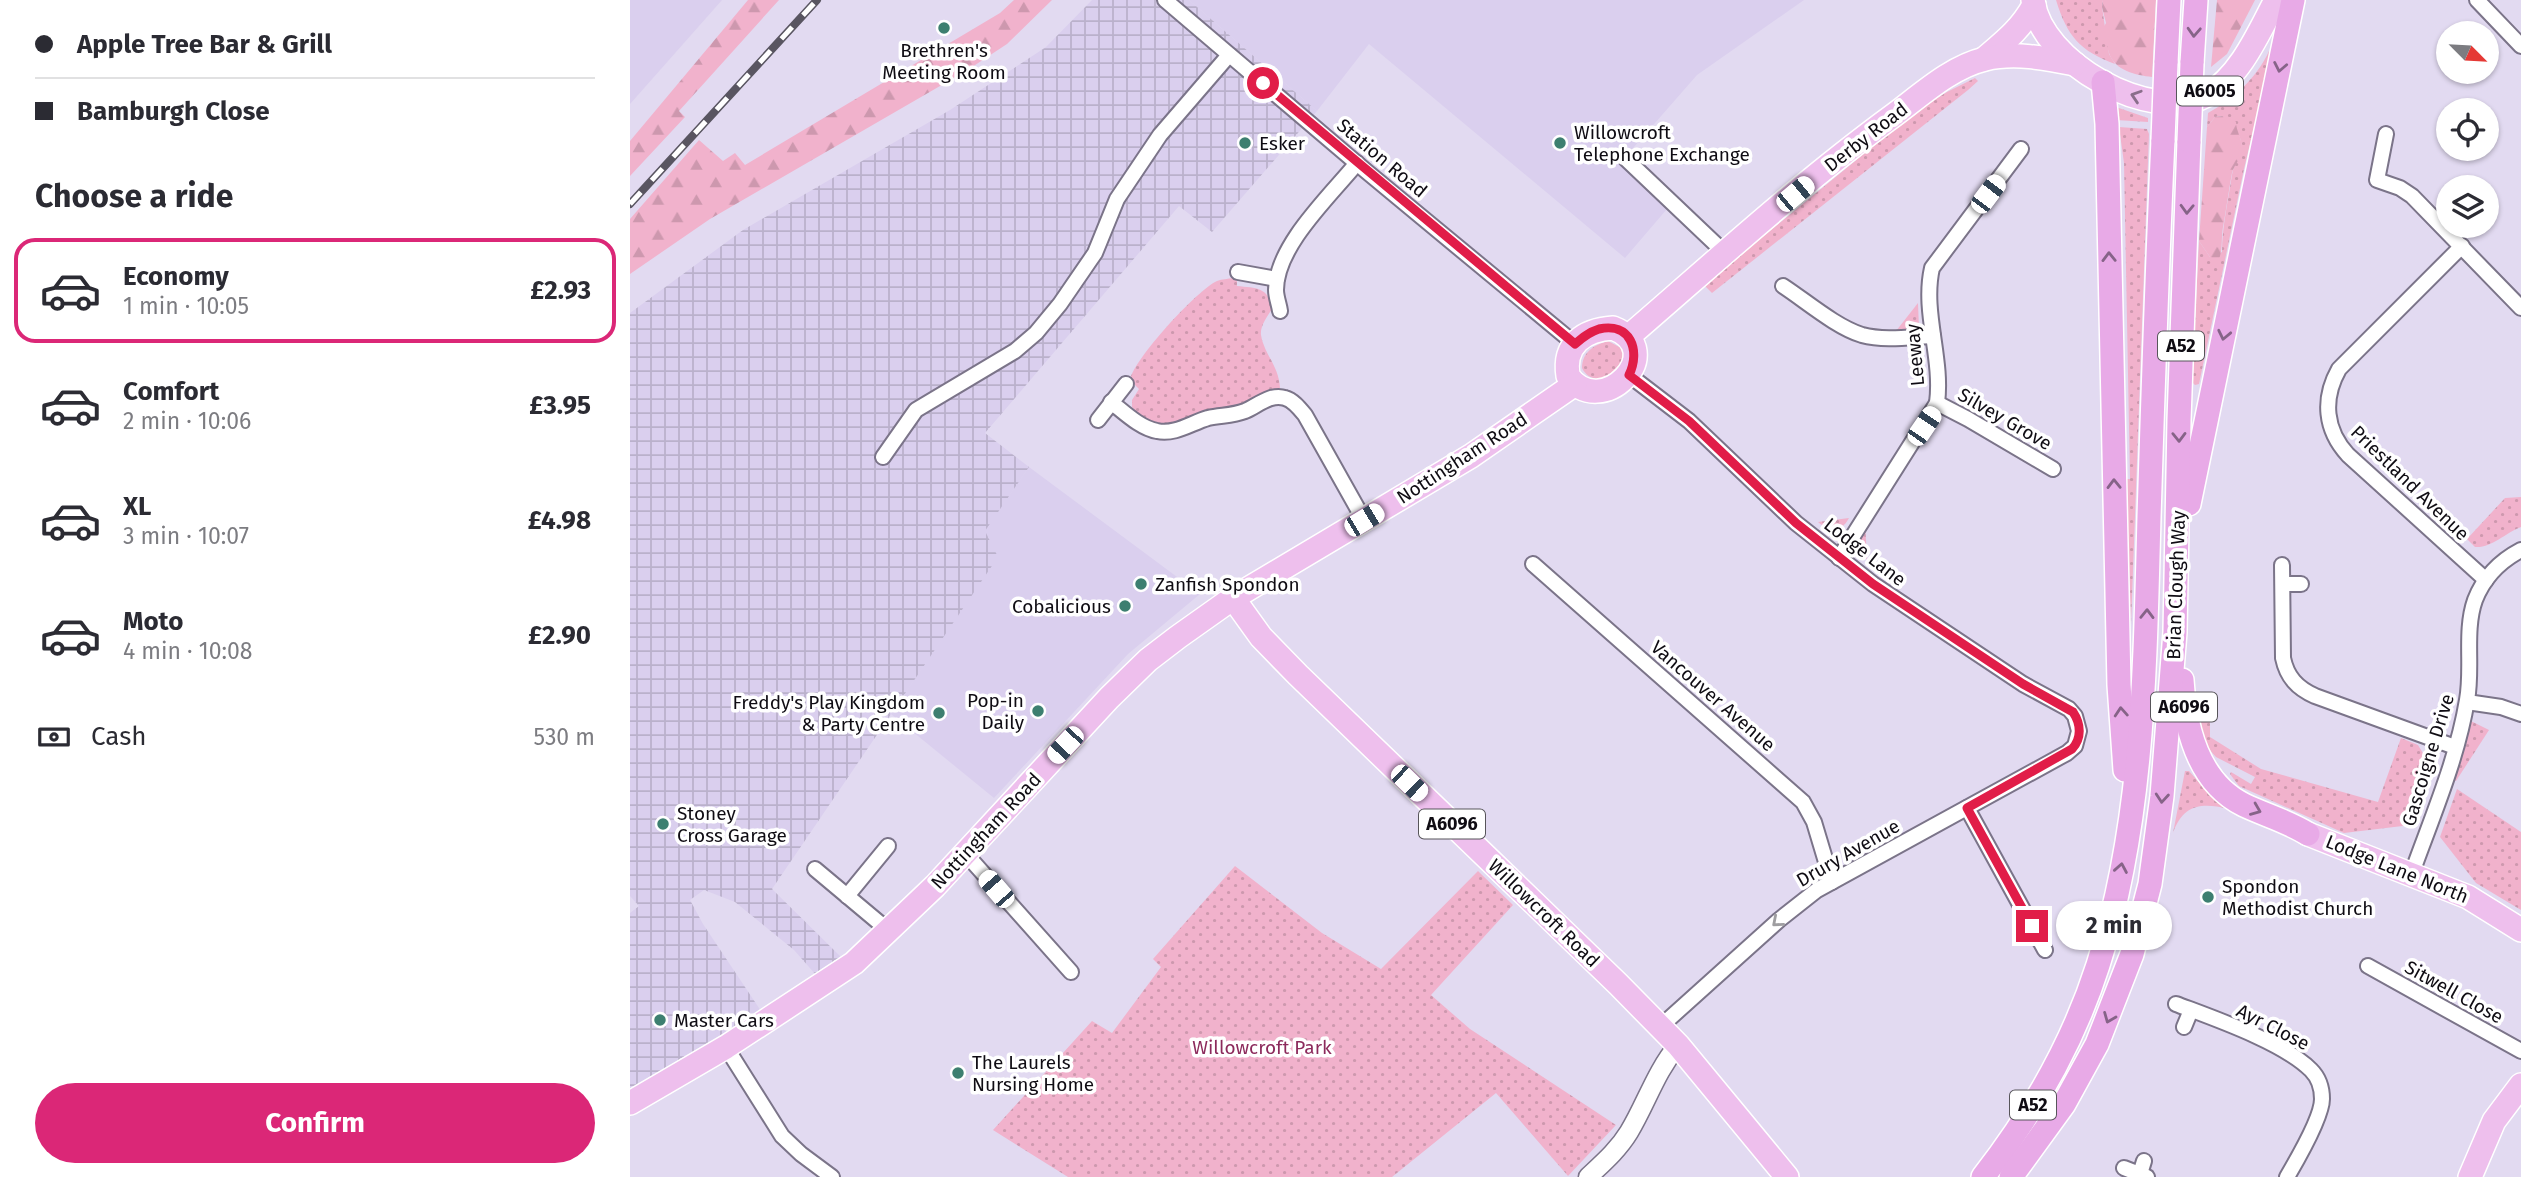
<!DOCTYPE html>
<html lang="en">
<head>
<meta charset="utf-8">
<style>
	:root { --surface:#fff; --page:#f7f7f7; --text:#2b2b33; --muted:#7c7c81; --line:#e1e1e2; --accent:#db2777 }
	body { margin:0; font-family:"Fira Sans",sans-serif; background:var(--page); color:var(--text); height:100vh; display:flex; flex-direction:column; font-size:26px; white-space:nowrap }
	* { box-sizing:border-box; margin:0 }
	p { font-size:23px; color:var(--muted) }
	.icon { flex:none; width:38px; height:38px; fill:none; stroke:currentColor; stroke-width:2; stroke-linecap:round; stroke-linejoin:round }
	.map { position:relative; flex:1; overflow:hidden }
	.side { display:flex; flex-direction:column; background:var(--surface); width:630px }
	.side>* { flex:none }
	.hud { display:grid; align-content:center; height:154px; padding:0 35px; background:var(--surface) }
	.needle { width:46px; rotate:114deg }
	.tools { position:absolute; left:1806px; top:21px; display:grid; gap:14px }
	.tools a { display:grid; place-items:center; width:63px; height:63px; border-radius:50%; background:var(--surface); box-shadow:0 2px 5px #0004; font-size:35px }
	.end { position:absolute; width:32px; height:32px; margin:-16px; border:9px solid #e11d48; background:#fff; box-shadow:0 0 0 4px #fff }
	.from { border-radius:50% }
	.bubble { position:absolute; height:49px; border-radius:24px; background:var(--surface); box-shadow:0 2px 5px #0004; font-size:23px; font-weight:700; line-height:49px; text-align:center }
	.car { position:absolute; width:21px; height:42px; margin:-21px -10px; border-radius:9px; box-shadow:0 0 5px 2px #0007; background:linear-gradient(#fff 24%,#345 0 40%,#fff 0 76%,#345 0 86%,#fff 0) }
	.hud b { display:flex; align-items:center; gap:24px; height:66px; font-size:26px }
	.hud b+b { border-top:2px solid var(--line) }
	.hud i { width:18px; height:18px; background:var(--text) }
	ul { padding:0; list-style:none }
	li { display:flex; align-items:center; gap:21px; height:105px; margin:0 14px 10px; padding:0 21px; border:4px solid transparent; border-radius:21px }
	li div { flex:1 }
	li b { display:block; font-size:26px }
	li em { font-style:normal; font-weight:700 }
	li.current { border-color:var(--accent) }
	li>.icon { width:63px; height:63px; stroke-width:1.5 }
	h2 { padding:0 35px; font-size:32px; line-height:84px }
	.pay { display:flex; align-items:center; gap:18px; height:77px; padding:0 35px; font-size:26px }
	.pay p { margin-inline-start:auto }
	.button { display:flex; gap:14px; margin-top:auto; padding:14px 35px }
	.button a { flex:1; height:80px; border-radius:42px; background:var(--accent); color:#fff; font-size:28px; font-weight:700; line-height:80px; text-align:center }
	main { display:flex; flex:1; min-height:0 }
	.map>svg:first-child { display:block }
	.built { fill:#dacfee }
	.industrial { fill:url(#industrial-grid) }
	.grass { fill:url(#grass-dots) }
	.forest { fill:url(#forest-firs) }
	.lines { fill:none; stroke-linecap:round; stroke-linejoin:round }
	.minor-casing { stroke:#7b7489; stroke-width:18 }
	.tertiary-casing { stroke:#7b7489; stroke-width:21 }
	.primary-casing { stroke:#fff; stroke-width:26 }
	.trunk-casing { stroke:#fff; stroke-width:26 }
	.minor { stroke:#fff; stroke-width:14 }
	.tertiary { stroke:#fff; stroke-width:18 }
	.primary { stroke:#eebfed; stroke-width:23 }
	.trunk { stroke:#e8aae7; stroke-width:23 }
	.rail-casing { stroke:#595561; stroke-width:8 }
	.rail { stroke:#fff; stroke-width:5; stroke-dasharray:16; stroke-linecap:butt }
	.trunk-bridge-casing { stroke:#fff; stroke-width:26; stroke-linecap:butt }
	.trunk-bridge { stroke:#e8aae7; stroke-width:23 }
	.oneway { stroke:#866388 }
	.oneway2 { stroke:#8a6e8b }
	.oneway3 { stroke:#9f9ea1 }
	.route { stroke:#e11d48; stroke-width:9 }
	.poi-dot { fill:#3d7f70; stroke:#fff; stroke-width:2.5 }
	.labels { text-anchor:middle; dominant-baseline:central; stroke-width:7; stroke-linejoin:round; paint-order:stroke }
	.shield { fill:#fff; stroke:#57555a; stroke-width:2 }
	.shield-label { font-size:18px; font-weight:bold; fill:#0f0c13 }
	.poi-label { font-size:19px; fill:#0f0c13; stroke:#fff; text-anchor:start }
	.street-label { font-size:19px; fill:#0f0c13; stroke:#fff }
	.park-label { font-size:19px; fill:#8c2a5c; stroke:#fff }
</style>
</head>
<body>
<main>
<section class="side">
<div class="hud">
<b><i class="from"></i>Apple Tree Bar &amp; Grill</b>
<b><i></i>Bamburgh Close</b>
</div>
<h2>Choose a ride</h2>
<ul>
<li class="current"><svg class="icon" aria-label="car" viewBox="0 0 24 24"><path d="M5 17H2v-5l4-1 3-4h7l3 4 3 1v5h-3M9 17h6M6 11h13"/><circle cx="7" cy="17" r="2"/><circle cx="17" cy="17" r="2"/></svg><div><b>Economy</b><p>1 min · 10:05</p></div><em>£2.93</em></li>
<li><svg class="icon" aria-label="car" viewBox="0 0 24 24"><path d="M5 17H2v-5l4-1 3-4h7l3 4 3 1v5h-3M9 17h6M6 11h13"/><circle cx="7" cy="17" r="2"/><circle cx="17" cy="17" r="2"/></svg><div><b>Comfort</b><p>2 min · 10:06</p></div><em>£3.95</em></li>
<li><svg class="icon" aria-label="car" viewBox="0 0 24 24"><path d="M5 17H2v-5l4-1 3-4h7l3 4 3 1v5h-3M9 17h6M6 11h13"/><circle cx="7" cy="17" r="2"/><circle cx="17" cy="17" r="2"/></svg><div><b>XL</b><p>3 min · 10:07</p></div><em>£4.98</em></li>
<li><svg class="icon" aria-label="car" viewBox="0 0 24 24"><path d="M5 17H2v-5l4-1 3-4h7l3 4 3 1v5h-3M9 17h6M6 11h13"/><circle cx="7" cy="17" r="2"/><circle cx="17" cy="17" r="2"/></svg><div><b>Moto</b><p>4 min · 10:08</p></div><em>£2.90</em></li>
</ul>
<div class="pay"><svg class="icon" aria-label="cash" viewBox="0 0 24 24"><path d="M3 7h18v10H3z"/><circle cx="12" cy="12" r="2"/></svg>Cash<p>530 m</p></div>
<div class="button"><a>Confirm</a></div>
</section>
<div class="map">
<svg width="1891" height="1177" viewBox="0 0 1891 1177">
	<defs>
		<pattern id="industrial-grid" width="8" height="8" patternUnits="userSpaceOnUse" patternTransform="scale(1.75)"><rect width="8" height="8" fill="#dacfee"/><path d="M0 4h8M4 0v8" fill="none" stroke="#bab1cb"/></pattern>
		<pattern id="grass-dots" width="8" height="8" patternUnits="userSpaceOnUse" patternTransform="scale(1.75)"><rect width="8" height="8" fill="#f1b2cc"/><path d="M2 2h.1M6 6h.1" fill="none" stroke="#cd98ae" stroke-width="1.8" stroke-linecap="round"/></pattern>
		<pattern id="forest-firs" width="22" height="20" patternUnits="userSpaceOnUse" patternTransform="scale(1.75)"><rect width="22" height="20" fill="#f1b2cc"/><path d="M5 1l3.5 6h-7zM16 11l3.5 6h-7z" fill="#cd98ae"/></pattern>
	</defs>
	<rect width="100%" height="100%" fill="#e2daf1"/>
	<g class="built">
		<path d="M0 0H92L0 104Z"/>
		<path d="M559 0H1174L1067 75 990 163 1037 209 995 258 739 44 687 111Z"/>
		<path d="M399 467 570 594 498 654 364 798 261 714 367 557 354 531Z"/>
	</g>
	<path class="industrial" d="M462 0H559L687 111 582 232 549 206 355 433 399 467 355 531 368 557 142 889 211 957 186 975 164 950 105 902 74 890 60 900 73 924 131 1011 0 1089V913L9 906 0 896V313L113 230 320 110 416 47Z"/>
	<g class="grass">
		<path d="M1426 0H1473L1472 7 1479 54 1485 64C1450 51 1437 36 1426 0Z"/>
		<path d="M1639 51 1641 55 1614 169 1569 384 1565 385 1562 382 1569 241 1580 257 1592 252C1592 227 1598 201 1602 175 1604 161 1615 153 1610 138 1607 130 1599 123 1593 116L1585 117 1577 127 1578 113C1603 99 1627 78 1639 51Z"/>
		<path d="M1345 78 1348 81 1338 90 1082 293 1074 285 1286 111 1317 92Z"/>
		<path d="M1486 107 1518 118V122L1486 120Z"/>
		<path d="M1489 127 1517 129 1519 134 1501 625 1496 479H1500L1494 163Z"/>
		<path d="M603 278 607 281V286C626 288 639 287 642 309 637 317 630 326 631 335 634 354 649 366 650 388L634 392 611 406 576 412 540 424 525 423 509 415 502 407V400L509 389 500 380C504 359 567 290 587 281 592 279 598 279 603 278Z"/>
		<path d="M1288 303 1289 329 1283 331H1266Z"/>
		<path d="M978 341 993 349C997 371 964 392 952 368 952 352 964 345 978 341Z"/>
		<path d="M1891 497V527C1875 533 1862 548 1845 547L1837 539 1875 498Z"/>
		<path d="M1219 518C1211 533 1200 532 1188 522Z"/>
		<path d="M1235 521 1237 559 1224 547V539Z"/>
		<path d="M1570 718 1580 719V737L1631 769 1748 802 1771 738 1788 745 1803 770 1787 818 1781 825 1714 833 1609 786 1600 774 1601 772 1621 784 1625 777 1586 757C1575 746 1571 733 1570 718Z"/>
		<path d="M1841 721 1859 730 1826 781 1822 780Z"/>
		<path d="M1555 771H1559L1584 799 1598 809C1571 802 1553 805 1543 833Z"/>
		<path d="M1827 789 1891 832V910L1846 883 1810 837Z"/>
		<path d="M605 866 692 933 751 969 848 871 883 905 801 995 840 1029 986 1125 938 1176 866 1093 762 1177H438L363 1130 462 1021 482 1033 531 967 523 959Z"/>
	</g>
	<g class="forest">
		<path d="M118 0H149L49 111 55 117 0 176V141Z"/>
		<path d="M384 0H422L377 44 336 71 80 219 0 274V219L69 140 93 161 105 153 115 165 370 13Z"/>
		<path d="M1473 0H1526L1522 77C1506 75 1485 71 1479 53 1476 43 1478 40 1471 32L1476 23 1472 7Z"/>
		<path d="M1587 0H1625L1597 54 1581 67Z"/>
		<path d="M1593 116 1606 122C1606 131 1612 138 1612 148 1613 157 1604 164 1602 173 1599 189 1596 210 1593 227 1591 238 1593 249 1589 259L1585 260 1580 257 1569 241 1577 127 1585 117Z"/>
	</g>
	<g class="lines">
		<defs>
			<g id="minor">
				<path d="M535 0 736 171 945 344"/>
				<path d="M1847 0 1891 46"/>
				<path d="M1756 134 1747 180 1770 188 1782 196 1891 308"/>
				<path d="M996 159 1095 253"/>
				<path d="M1832 246 1709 369C1692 399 1695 430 1718 455L1856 580"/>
				<path d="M608 272 647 279"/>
				<path d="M1153 286C1176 301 1206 327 1232 335 1254 341 1280 337 1303 336"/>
				<path d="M650 311C649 304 646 297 646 290 646 246 700 196 727 163"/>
				<path d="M999 375 1059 421 1166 523 1243 584 1393 684 1439 709 1445 716 1449 731 1445 746 1437 753 1187 890 1149 920 1030 1027"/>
				<path d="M481 402C494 412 510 428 527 431 545 435 561 423 578 418 591 415 602 416 615 411 627 406 641 393 655 398 663 400 670 409 675 415L734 520"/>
				<path d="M1307 403 1338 419 1423 469"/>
				<path d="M468 420 496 384"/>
				<path d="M253 457 286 410 385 351 406 333 430 304 465 253 487 199 530 135 599 55"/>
				<path d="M1209 558 1307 403C1313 358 1292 312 1302 268L1391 149"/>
				<path d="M903 564 1173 802 1184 822 1202 882"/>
				<path d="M1652 565 1653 658C1657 677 1667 688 1685 696L1825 747"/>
				<path d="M1653 584H1671"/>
				<path d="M1837 702 1871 707 1891 714"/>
				<path d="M1337 808 1415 950"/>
				<path d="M335 853 441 972"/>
				<path d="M185 869 259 931"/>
				<path d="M1782 873C1802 817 1827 760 1837 700 1843 668 1834 631 1845 600 1854 577 1870 561 1891 550"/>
				<path d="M217 896 258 846"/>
				<path d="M1738 966 1891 1051"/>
				<path d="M1546 1004C1583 1018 1653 1042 1681 1070 1688 1077 1692 1088 1692 1099 1692 1117 1667 1160 1657 1177"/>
				<path d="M1554 1027 1561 1010"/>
				<path d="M96 1047 152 1136 171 1154 202 1177"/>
				<path d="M1494 1168 1517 1177"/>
				<path d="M1510 1174 1514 1161"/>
			</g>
			<path id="tertiary" d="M958 1177C973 1163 988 1150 999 1132 1017 1102 1025 1073 1048 1045"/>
			<g id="primary">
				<path d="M1403 0C1410 62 1521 125 1577 95 1610 77 1629 32 1646 0"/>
				<path d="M1354 59C1374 42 1391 29 1404 5"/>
				<path d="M983 328C1041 351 971 422 938 376 933 344 954 330 983 328Z"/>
				<path d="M998 337C1085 262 1171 183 1264 115 1291 95 1321 67 1355 59 1384 52 1415 58 1445 64"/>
				<path d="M603 598 631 637 668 675 988 984 1048 1045 1157 1177"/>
				<path d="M1678 834 1838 897 1891 930"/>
				<path d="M0 1103 96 1047 224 963 305 886 479 698 518 660 548 637 603 598 841 456 945 384"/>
				<path d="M1840 1177 1864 1121 1891 1085"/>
			</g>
			<g id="trunk">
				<path d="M1536 63 1539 0"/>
				<path d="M1562 63 1566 0"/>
				<path d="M1473 82 1477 124 1489 685 1495 770"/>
				<path d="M1559 504 1663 0"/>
				<path d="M1552 680C1555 727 1567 782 1614 805 1635 815 1657 821 1678 834"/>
				<path d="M1353 1177C1403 1113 1443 1043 1468 965 1514 821 1515 666 1519 517 1523 391 1527 266 1533 140"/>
				<path d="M1381 1177 1434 1104 1467 1044 1502 954 1520 884 1532 796 1545 632 1549 420 1559 141"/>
			</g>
		</defs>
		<use href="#minor" class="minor-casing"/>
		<use href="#tertiary" class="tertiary-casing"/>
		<use href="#primary" class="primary-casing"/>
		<use href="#trunk" class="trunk-casing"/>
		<use href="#minor" class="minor"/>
		<use href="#tertiary" class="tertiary"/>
		<use href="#primary" class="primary"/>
		<use href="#trunk" class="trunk"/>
		<defs>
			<path id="rail" d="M0 204 187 0"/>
		</defs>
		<use href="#rail" class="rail-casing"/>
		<use href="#rail" class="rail"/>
		<defs>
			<g id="trunk-bridge">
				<path d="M1533 140 1536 63"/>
				<path d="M1559 141 1562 63"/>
			</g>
		</defs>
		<use href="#trunk-bridge" class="trunk-bridge-casing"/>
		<use href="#trunk-bridge" class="trunk-bridge"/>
	</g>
	<defs><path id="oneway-chevron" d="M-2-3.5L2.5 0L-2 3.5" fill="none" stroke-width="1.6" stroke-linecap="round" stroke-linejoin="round" transform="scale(1.75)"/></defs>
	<g class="oneway">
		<use href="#oneway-chevron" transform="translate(1564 32) rotate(93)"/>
		<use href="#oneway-chevron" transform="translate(1650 67) rotate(101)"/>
		<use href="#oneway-chevron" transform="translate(1557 209) rotate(92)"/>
		<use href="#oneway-chevron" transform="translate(1479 257) rotate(-91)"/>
		<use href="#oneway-chevron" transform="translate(1594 335) rotate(102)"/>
		<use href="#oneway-chevron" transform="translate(1549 437) rotate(89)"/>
		<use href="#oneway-chevron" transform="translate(1484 484) rotate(-91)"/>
		<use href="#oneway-chevron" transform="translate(1517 614) rotate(-89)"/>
		<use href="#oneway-chevron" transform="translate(1491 712) rotate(-94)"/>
		<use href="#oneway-chevron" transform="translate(1532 798) rotate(95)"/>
		<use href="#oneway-chevron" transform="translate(1626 810) rotate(22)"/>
		<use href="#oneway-chevron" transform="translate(1491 868) rotate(-80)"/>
		<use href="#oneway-chevron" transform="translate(1479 1018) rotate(112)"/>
	</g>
	<use class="oneway2" href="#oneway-chevron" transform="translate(1506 96) rotate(-162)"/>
	<use class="oneway3" href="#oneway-chevron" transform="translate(1147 922) rotate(139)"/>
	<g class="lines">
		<path class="route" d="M633 83 945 344C952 338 959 332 969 329 1000 322 1011 350 999 375L1059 421 1166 523 1243 584 1393 684 1443 712C1451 724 1452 738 1442 749L1337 808 1402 926"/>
	</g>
	<g class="poi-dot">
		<circle cx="314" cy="28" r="7"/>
		<circle cx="615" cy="143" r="7"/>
		<circle cx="930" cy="143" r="7"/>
		<circle cx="511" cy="584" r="7"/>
		<circle cx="495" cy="606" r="7"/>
		<circle cx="408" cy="711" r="7"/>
		<circle cx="309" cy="713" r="7"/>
		<circle cx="33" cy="824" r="7"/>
		<circle cx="1578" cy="897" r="7"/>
		<circle cx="30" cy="1020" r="7"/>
		<circle cx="328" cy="1073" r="7"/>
	</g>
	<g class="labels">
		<g class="shield">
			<rect x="1547" y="76.5" width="66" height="29" rx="5"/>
			<rect x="1528" y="331.5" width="46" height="29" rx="5"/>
			<rect x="1521" y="692.5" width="66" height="29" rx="5"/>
			<rect x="789" y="809.5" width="66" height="29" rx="5"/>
			<rect x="1380" y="1090.5" width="46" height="29" rx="5"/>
		</g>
		<g class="shield-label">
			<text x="1580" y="91">A6005</text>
			<text x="1551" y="346">A52</text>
			<text x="1554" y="707">A6096</text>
			<text x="822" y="824">A6096</text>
			<text x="1403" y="1105">A52</text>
		</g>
		<g class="poi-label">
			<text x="314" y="50" text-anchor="middle">Brethren's<tspan x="314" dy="22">Meeting Room</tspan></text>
			<text x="944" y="132">Willowcroft<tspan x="944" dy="22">Telephone Exchange</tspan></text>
			<text x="629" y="143">Esker</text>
			<text x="525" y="584">Zanfish Spondon</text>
			<text x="481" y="606" text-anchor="end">Cobalicious</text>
			<text x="394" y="700" text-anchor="end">Pop-in<tspan x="394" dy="22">Daily</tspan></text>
			<text x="295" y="702" text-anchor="end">Freddy's Play Kingdom<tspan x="295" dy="22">&amp; Party Centre</tspan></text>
			<text x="47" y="813">Stoney<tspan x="47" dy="22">Cross Garage</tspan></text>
			<text x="1592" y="886">Spondon<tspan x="1592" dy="22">Methodist Church</tspan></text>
			<text x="44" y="1020">Master Cars</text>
			<text x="342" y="1062">The Laurels<tspan x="342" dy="22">Nursing Home</tspan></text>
		</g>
		<g class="street-label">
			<text transform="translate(1236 137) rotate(-38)">Derby Road</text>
			<text transform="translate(752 158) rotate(40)">Station Road</text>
			<text transform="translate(1285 355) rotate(-95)">Leeway</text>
			<text transform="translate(1375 419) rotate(30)">Silvey Grove</text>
			<text transform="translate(832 458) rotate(-33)">Nottingham Road</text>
			<text transform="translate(1780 483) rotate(44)">Priestland Avenue</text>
			<text transform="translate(1235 552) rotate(38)">Lodge Lane</text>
			<text transform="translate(1546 585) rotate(-88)">Brian Clough Way</text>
			<text transform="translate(1083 696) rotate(41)">Vancouver Avenue</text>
			<text transform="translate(1798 760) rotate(-73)">Gascoigne Drive</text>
			<text transform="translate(356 831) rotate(-47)">Nottingham Road</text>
			<text transform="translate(1218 853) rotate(-30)">Drury Avenue</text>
			<text transform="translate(1767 869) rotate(22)">Lodge Lane North</text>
			<text transform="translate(914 913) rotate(44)">Willowcroft Road</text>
			<text transform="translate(1824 992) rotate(29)">Sitwell Close</text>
			<text transform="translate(1643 1027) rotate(27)">Ayr Close</text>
		</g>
		<g class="park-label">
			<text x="632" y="1047">Willowcroft Park</text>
		</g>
	</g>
</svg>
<div class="tools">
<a><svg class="needle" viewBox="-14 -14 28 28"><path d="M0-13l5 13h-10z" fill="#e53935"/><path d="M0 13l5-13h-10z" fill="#7c7c81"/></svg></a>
<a><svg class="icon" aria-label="locate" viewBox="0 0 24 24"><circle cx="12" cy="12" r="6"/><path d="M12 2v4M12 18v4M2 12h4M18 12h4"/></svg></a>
<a><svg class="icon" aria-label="layers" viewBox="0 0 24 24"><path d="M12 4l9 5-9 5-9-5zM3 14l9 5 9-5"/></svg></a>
</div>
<i class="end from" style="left:633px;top:83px"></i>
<i class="end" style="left:1402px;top:926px"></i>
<div class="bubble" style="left:1426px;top:901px;width:116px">2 min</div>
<i class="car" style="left:1165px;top:194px;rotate:50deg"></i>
<i class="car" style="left:1358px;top:194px;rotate:37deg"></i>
<i class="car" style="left:1294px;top:426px;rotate:34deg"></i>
<i class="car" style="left:734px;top:520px;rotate:59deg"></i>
<i class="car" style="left:435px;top:745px;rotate:223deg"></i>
<i class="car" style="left:779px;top:783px;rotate:134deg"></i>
<i class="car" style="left:366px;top:889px;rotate:319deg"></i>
</div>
</main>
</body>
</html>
